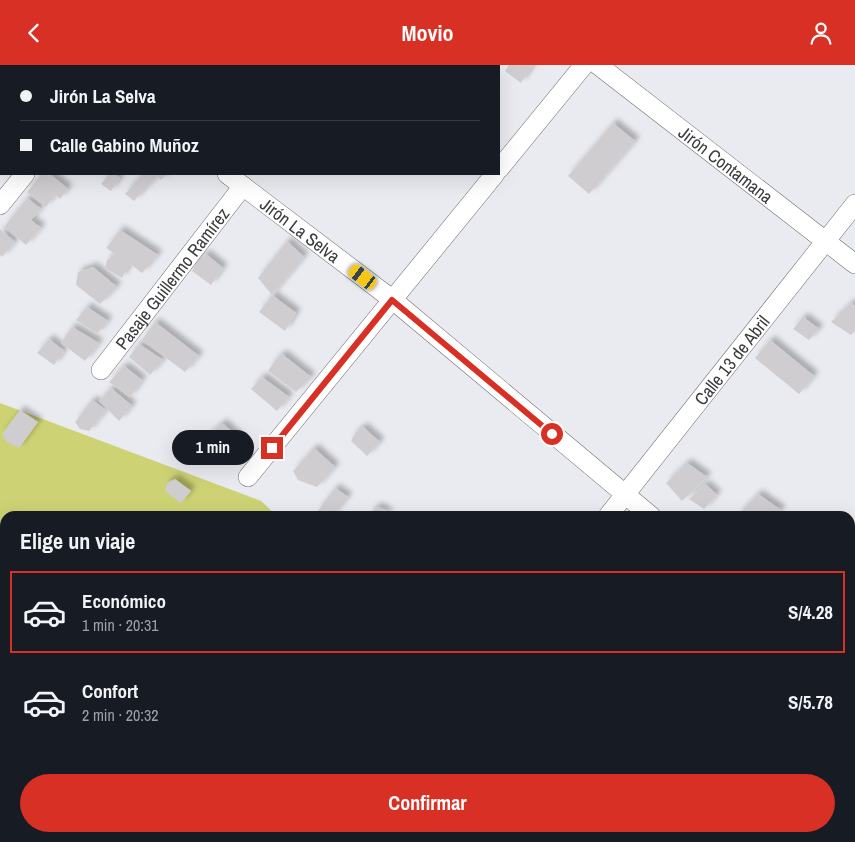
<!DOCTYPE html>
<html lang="es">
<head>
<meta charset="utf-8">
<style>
	:root { --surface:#171b24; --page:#242831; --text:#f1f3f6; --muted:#9ea1a6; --line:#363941; --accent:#d93025 }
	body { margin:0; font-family:"Archivo Narrow",sans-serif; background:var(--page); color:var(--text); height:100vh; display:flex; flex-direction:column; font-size:19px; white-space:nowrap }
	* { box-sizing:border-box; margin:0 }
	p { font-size:16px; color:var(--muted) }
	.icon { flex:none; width:28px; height:28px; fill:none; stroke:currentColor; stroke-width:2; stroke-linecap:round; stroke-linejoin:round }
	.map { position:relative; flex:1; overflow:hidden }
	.side { position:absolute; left:0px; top:446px; width:855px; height:331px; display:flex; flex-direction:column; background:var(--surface); border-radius:15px 15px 0 0; box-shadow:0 5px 20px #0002 }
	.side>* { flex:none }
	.top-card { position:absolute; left:0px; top:0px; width:500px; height:110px; box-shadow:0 5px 20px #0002; display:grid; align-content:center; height:110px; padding:0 20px; background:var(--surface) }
	.end { position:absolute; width:22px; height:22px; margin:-11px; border:6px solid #d93025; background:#fff; box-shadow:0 0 0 2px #fff }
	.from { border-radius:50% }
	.bubble { position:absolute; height:35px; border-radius:18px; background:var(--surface); box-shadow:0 5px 20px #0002; font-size:16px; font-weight:700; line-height:35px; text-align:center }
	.car { position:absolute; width:15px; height:30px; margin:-15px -8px; border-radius:6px; box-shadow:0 0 4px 1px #0007; background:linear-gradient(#f5c518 24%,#345 0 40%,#f5c518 0 76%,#345 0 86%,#f5c518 0) }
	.top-card b { display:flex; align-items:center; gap:18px; height:48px; font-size:19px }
	.top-card b+b { border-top:1px solid var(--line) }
	.top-card i { width:12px; height:12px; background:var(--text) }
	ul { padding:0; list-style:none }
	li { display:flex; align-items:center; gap:15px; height:82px; margin:0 10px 8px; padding:0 10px; border:2px solid transparent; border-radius:0px }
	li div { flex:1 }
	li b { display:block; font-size:19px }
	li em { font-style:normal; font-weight:700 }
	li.active { border-color:var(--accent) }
	li>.icon { width:45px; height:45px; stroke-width:1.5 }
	h2 { padding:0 20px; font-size:22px; line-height:60px }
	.cta { display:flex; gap:10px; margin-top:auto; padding:10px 20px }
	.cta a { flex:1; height:58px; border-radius:30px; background:var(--accent); color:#fff; font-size:20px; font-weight:700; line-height:58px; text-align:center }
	header { display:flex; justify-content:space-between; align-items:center; height:65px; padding:0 20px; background:var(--accent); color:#fff; font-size:22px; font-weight:700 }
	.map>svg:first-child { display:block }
	.green { fill:#cdd274 }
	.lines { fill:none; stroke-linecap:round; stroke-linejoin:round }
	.stream { stroke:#78bcf1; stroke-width:5 }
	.building { fill:#d0cdd1; filter:url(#shadow) }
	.minor-casing { stroke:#6d6e72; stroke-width:20 }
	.minor { stroke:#fff; stroke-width:19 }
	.route { stroke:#d93025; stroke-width:6 }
	.labels { text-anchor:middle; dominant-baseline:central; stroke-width:4; stroke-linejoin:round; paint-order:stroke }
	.street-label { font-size:18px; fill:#3b3c3e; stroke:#f7f8fd }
</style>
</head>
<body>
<header><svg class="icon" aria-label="back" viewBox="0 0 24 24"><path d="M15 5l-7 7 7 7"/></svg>Movio<svg class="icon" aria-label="person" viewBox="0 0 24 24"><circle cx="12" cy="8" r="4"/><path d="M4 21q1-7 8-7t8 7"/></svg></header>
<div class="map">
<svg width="855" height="777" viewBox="0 0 855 777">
	<defs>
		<filter id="shadow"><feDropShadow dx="4.5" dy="-4.5" stdDeviation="2.5" flood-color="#0004"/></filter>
	</defs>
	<rect width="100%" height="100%" fill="#eaebf0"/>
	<path class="green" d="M0 338 261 436 277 451H5V772H778L788 777H0Z"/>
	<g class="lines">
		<g class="stream">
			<path d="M0 729 5 733"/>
			<path d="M158 772 162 777"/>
		</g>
	</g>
	<g class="building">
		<path d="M509 0H533L521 18 505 6Z"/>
		<path d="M613 58 635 76 589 129 568 111Z"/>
		<path d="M42 109H50L68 124 60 134 55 130 46 142 27 127Z"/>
		<path d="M109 109H114L120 113 111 126 101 119Z"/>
		<path d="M143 109H167L161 115 157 111 134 136 125 129Z"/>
		<path d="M27 133 41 144 31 155 41 163 26 180 4 162Z"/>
		<path d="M0 164 15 177 2 192 0 190Z"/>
		<path d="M120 165 158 190 142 208 130 199 122 213 105 203 107 195 115 189 124 195 106 183Z"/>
		<path d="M287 176 304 192 272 230 258 213Z"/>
		<path d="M206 189 223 203 211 220 192 206 198 195Z"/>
		<path d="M93 202 117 222 100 239 76 220 78 207Z"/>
		<path d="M272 230 296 248 285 266 259 247Z"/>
		<path d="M851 238 855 241V266L851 270 831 257Z"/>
		<path d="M87 242 108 256 97 269 76 255Z"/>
		<path d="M803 252 819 264 809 275 793 264Z"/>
		<path d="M155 257 199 291 185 307 142 275Z"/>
		<path d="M72 262 99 278 85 296 61 278Z"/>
		<path d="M49 274 64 286 54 300 37 288Z"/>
		<path d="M770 275 814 311 799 329 755 293Z"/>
		<path d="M139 279 163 295 150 310 129 292Z"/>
		<path d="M282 289 311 312 296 327 268 306 275 296Z"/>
		<path d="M124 301 142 315 130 332 109 317Z"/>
		<path d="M262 312 289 332 277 346 251 324Z"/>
		<path d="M111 323 132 341 119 356 99 336Z"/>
		<path d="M92 335 106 345 89 366 80 364 75 357Z"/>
		<path d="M20 345 38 357 19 383 7 377 2 369Z"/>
		<path d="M222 358 240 374 225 390 212 384 206 373Z"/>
		<path d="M363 362 380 377 367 391 351 376 355 368Z"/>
		<path d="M314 383 335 402 317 422 298 415 293 406Z"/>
		<path d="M687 398 707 412 682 436 666 418Z"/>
		<path d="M175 414 191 426 181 438 165 426 167 418Z"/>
		<path d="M705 419 717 430 704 444 689 434Z"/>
		<path d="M335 423 348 432 332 451H323L317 447Z"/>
		<path d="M758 429 781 445 776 451H737Z"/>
		<path d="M376 442 383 444 390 450 368 451Z"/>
		<path d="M852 531 855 534V556L853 558 850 556V532Z"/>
	</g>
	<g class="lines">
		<defs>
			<g id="minor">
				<path d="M92 0 94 1"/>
				<path id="s1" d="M598 0 855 199"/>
				<path d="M499 104 584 0"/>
				<path id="s2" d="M227 109 393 235 651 451"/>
				<path d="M0 140 25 109"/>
				<path id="s3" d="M101 305 243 121"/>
				<path d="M248 412 495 109"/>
				<path id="s4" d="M608 451 855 139"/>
				<path d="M850 630 855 624"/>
				<path d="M733 777 736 772"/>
			</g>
		</defs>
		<use href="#minor" class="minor-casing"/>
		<use href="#minor" class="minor"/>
	</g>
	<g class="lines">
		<path class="route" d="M272 383 392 235 552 369"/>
	</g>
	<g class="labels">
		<g class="street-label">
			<text stroke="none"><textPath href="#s1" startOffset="162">Jirón Contamana</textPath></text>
			<text stroke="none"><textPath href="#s2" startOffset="92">Jirón La Selva</textPath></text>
			<text stroke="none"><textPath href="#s3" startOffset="116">Pasaje Guillermo Ramírez</textPath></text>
			<text stroke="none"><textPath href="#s4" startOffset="199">Calle 13 de Abril</textPath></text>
		</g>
	</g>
</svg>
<i class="end from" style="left:552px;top:369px"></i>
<i class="end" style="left:272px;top:383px"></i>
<div class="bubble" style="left:172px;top:365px;width:82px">1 min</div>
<i class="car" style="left:363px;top:212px;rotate:307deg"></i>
<div class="top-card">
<b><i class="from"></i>Jirón La Selva</b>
<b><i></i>Calle Gabino Muñoz</b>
</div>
<section class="side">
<h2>Elige un viaje</h2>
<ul>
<li class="active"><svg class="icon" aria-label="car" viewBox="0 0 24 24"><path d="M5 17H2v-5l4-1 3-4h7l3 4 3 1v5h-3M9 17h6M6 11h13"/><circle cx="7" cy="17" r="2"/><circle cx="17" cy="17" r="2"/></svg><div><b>Económico</b><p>1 min · 20:31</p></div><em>S/4.28</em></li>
<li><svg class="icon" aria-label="car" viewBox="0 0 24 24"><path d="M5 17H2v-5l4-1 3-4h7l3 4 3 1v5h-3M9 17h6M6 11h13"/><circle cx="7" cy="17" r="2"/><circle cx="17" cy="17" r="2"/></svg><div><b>Confort</b><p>2 min · 20:32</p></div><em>S/5.78</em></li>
</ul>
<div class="cta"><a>Confirmar</a></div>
</section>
</div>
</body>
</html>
